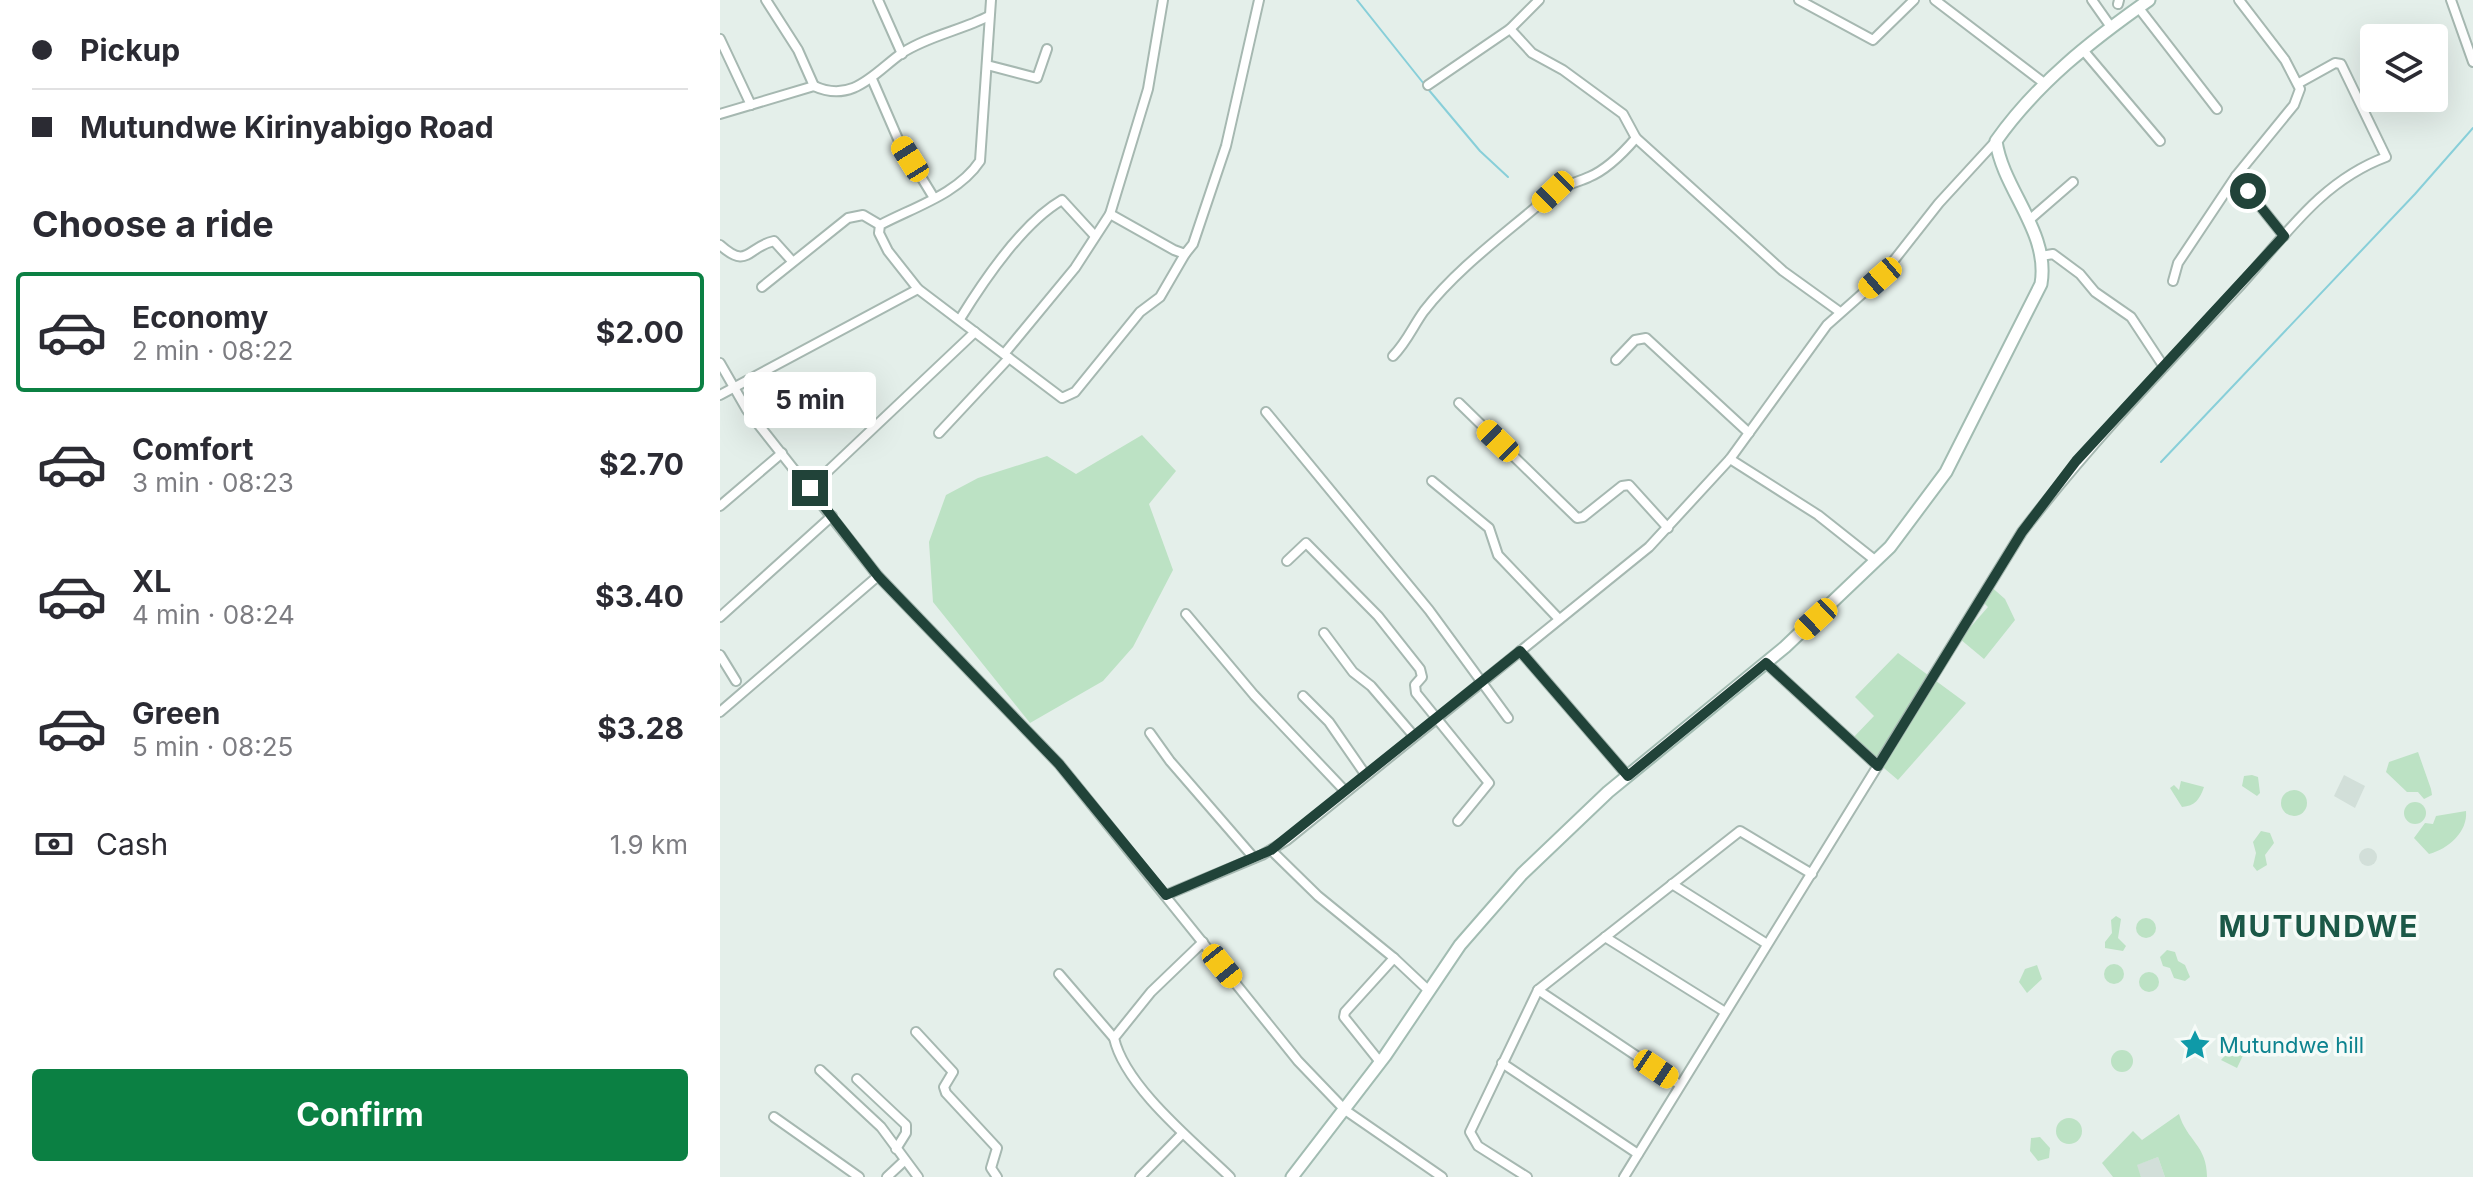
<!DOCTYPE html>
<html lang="en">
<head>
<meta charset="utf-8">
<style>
	:root { --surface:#fff; --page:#f2f2f3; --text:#2b2b33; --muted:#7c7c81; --line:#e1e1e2; --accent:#0b8043 }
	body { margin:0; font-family:Inter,sans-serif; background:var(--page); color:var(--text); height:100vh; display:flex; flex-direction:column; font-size:30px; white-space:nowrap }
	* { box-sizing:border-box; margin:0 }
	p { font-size:26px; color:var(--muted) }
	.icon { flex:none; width:44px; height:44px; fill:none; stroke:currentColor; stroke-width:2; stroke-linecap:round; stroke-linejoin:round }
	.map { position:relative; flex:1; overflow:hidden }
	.sheet { display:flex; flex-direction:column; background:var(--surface); width:720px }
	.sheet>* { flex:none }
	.banner { display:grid; align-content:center; height:176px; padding:0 32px; background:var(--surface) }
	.controls { position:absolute; left:1640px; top:24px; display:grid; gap:16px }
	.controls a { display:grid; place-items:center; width:88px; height:88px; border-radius:8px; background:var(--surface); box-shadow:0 8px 32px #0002; font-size:40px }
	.end { position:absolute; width:36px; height:36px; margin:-18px; border:10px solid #214339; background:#fff; box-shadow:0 0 0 4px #fff }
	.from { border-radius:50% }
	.bubble { position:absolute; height:56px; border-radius:8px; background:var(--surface); box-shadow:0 8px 32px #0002; font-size:26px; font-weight:700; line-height:56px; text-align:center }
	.car { position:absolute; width:24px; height:48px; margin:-24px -12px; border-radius:10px; box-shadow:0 0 6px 2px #0007; background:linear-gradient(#f5c518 24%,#345 0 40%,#f5c518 0 76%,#345 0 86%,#f5c518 0) }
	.banner b { display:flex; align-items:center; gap:28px; height:76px; font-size:30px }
	.banner b+b { border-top:2px solid var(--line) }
	.banner i { width:20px; height:20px; background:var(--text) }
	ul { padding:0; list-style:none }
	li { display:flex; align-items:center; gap:24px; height:120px; margin:0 16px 12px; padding:0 16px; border:4px solid transparent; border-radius:8px }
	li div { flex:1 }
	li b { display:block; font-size:30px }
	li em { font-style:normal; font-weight:700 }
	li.selected { border-color:var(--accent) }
	li>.icon { width:72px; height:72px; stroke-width:1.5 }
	h2 { padding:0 32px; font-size:36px; line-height:96px }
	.pay { display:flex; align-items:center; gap:20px; height:88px; padding:0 32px; font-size:30px }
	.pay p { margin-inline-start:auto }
	.button { display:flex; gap:16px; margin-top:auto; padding:16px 32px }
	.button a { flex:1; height:92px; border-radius:8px; background:var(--accent); color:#fff; font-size:32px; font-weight:700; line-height:92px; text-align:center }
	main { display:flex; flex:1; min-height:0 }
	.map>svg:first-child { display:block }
	.built { fill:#d2dfd9 }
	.green { fill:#bce2c4 }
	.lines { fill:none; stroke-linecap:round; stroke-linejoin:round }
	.stream { stroke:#88cfd9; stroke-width:2 }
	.street-casing { stroke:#a6b8b1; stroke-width:12 }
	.secondary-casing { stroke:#a2bcb2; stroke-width:15 }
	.street { stroke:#fff; stroke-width:8 }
	.secondary { stroke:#fff; stroke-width:11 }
	.route { stroke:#214339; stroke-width:10 }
	.labels { text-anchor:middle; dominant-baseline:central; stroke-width:7; stroke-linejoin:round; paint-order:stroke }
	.culture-label { font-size:22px; fill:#0d838f; stroke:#f6fbf8; text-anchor:start }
	.district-label { font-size:30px; font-weight:bold; letter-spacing:2px; fill:#1b5847; stroke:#f6fbf8 }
</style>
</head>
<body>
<main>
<section class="sheet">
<div class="banner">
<b><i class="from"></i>Pickup</b>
<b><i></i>Mutundwe Kirinyabigo Road</b>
</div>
<h2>Choose a ride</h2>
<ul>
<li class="selected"><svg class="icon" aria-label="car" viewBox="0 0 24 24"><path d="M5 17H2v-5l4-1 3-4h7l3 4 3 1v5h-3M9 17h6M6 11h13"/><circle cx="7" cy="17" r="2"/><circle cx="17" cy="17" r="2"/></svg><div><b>Economy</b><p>2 min · 08:22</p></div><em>$2.00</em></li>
<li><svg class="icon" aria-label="car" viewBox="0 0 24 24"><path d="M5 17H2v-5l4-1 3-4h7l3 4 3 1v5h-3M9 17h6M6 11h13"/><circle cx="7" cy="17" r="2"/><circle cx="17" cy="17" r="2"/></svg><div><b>Comfort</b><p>3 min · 08:23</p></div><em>$2.70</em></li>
<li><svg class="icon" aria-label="car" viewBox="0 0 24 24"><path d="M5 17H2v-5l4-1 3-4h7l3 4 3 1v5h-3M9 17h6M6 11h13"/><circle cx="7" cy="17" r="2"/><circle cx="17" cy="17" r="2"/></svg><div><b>XL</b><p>4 min · 08:24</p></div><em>$3.40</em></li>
<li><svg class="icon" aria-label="car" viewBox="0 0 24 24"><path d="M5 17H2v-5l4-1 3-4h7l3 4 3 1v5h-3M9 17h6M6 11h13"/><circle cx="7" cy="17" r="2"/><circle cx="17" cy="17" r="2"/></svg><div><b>Green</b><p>5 min · 08:25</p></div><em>$3.28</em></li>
</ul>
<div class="pay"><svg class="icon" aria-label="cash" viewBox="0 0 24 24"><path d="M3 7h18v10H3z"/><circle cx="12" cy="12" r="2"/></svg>Cash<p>1.9 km</p></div>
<div class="button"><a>Confirm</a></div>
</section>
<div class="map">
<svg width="1753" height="1177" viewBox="0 0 1753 1177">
	<rect width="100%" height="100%" fill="#e4efea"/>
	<g class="built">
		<path d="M1624 775 1645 786 1635 808 1614 796Z"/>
		<circle cx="1648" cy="857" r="9"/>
		<path d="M1438 1157 1445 1177H1421L1416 1165Z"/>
	</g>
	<g class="green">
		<path d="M422 435 456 471 429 504 453 570 413 647 383 681 310 723 213 602 209 542 226 495 258 478 327 456 356 474Z"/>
		<path d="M1268 584 1285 599 1295 620 1264 659 1240 639 1268 607 1256 595Z"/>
		<path d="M1178 653 1246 703 1178 780 1131 740 1154 716 1135 697Z"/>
		<path d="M1698 752 1711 789 1712 795 1704 799 1698 792H1687L1666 772 1669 762Z"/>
		<path d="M1532 775 1538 777 1540 793 1537 796 1522 786 1524 776Z"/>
		<path d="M1461 781 1484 787C1480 799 1475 806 1462 807L1450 788 1454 785 1459 790Z"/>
		<circle cx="1574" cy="803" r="13"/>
		<circle cx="1695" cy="813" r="11"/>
		<path d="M1746 811C1748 832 1728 849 1709 854L1694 838 1705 823 1713 824 1716 816Z"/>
		<path d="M1541 831 1550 833 1554 843 1545 855 1547 865 1537 871 1533 866 1536 853 1533 842Z"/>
		<path d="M1396 916 1401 919 1398 938 1406 946 1403 951 1385 948V942L1392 933 1391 920Z"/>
		<circle cx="1426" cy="928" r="10"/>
		<path d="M1447 950 1455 952 1458 961 1465 965 1470 977 1465 981 1454 978 1450 968 1443 966 1440 957Z"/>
		<circle cx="1394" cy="974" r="10"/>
		<path d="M1317 965 1322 979 1307 993 1299 982 1305 969Z"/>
		<circle cx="1429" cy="982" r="10"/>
		<path d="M1521 1038 1529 1043 1517 1068 1501 1060Z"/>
		<circle cx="1402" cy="1061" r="11"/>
		<path d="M1459 1114C1467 1141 1487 1145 1487 1177H1445L1438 1157 1417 1165 1421 1177H1393L1382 1163 1413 1131 1422 1140Z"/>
		<circle cx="1349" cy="1131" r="13"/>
		<path d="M1320 1137 1330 1148 1329 1158 1318 1161 1310 1151 1311 1138Z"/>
	</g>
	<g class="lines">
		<g class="stream">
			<path d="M637 0 704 84"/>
			<path d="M708 89 760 151 788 177"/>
			<path d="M1441 462 1695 194 1753 128"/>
		</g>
		<defs>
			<g id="street">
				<path d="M46 0 78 50 94 86"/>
				<path d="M158 0 182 54"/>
				<path d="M271 0 260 161C238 194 194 207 160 225L159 233 168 251 198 289 342 398 355 392 420 312 440 297 465 254"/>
				<path d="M1079 0 1153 40 1194 0"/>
				<path d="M1215 0 1324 83"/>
				<path d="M1372 0 1391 27"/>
				<path d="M1519 0 1565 60 1580 89 1574 105 1516 176 1564 236"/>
				<path d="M1731 0 1753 62"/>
				<path d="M1398 4 1399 0"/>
				<path d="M1418 7 1497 109"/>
				<path d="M790 29 812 53 843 70 903 114 916 138"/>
				<path d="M0 39 31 105"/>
				<path d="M1363 50 1440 141"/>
				<path d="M267 65 317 78 327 49"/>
				<path d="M152 79 178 139 214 198"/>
				<path d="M708 85 790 29 819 0"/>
				<path d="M0 114 94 86C133 104 155 72 182 53 208 36 242 30 269 16"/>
				<path d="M390 214 454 250 465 254 473 244 506 146 539 0"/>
				<path d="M1308 221 1353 182"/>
				<path d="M0 245C28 270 27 247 54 241L72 261"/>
				<path d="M1321 256 1333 254 1360 274 1375 292 1411 317 1444 367"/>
				<path d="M1453 281 1458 263 1516 176"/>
				<path d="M42 287 128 218 143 215 160 225"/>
				<path d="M240 319C264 280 302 223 342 200L375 236"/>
				<path d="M284 354 355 268 390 214 428 89 443 0"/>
				<path d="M673 356C687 342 693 326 704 311 739 266 788 232 830 195 842 185 856 183 869 177 886 170 904 152 916 138L1063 271 1120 312"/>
				<path d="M896 360 915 340 926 338 1029 433"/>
				<path d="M0 363 27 410 158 576 339 764 578 1061 625 1110 722 1177"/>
				<path d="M0 395 198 289"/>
				<path d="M739 403 857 518 863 517 902 486 909 485 948 528"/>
				<path d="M546 412 709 610 788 718"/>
				<path d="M219 433 289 358"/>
				<path d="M1010 459 1098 515 1156 561"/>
				<path d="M712 481 769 528 778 555 839 619"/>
				<path d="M90 488 255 332"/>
				<path d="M0 506 62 453"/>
				<path d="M567 561 586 543 658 616 700 669 702 677 695 685 696 693 769 783 738 821"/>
				<path d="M466 614 534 695 625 791"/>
				<path d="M0 617 112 516"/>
				<path d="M604 633 633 672 651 686 693 735"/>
				<path d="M800 651 908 776"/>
				<path d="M0 655 16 681"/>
				<path d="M1046 663 1158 766"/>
				<path d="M583 696 609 722 645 774"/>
				<path d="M0 712 158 576"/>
				<path d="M430 733 450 761 534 858"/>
				<path d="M551 850 598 896 674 958"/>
				<path d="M952 884 1047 944"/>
				<path d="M446 895 542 855 567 840 929 547 1010 459 1107 325 1160 278 1219 203 1276 141"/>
				<path d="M885 937 1005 1012"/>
				<path d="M483 942 431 992 394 1038C405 1087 475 1143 510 1177"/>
				<path d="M339 974 394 1038"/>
				<path d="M818 990 1020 831 1092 874"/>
				<path d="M196 1032 233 1072 224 1087 226 1093 277 1148 271 1168 277 1177"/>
				<path d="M660 1062 624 1017 625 1012 674 958 708 990"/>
				<path d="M782 1063 918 1154"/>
				<path d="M100 1070 161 1127 198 1177"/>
				<path d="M137 1079 186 1125V1133L176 1149"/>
				<path d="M54 1117 139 1177"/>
				<path d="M167 1177 183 1162"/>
				<path d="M420 1177 461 1135"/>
				<path d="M807 1177 758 1146 750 1132 818 990 960 1085"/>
				<path d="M904 1177 1302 532C1368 446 1443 368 1517 289 1564 238 1599 182 1666 157L1621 64 1615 63 1579 83"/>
			</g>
			<path id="secondary" d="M572 1177 665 1056 740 945 802 874 888 792 1065 647 1170 547 1226 472 1321 284C1330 232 1283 190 1276 141 1317 83 1372 40 1429 0"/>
		</defs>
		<use href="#street" class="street-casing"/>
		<use href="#secondary" class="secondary-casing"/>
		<use href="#street" class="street"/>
		<use href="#secondary" class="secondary"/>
	</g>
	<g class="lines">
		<path class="route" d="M90 488 158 576 339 764 446 895 551 850 800 651 908 776 1046 663 1158 766 1302 532 1356 461 1564 236 1528 191"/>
	</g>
	<defs>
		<symbol id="sight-bare" viewBox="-9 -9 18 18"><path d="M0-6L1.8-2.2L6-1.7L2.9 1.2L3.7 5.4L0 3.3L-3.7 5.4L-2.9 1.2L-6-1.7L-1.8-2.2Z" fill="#0f9aa8" stroke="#f6fbf8" stroke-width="2.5" paint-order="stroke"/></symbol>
	</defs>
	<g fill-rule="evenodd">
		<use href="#sight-bare" x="1453" y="1023" width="44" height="44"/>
	</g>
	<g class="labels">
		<g class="culture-label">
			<text x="1499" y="1045">Mutundwe hill</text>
		</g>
		<g class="district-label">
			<text x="1599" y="926">MUTUNDWE</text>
		</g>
	</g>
</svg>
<div class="controls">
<a><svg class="icon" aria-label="layers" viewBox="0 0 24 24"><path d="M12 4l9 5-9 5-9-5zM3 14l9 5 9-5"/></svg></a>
</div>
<i class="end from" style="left:1528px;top:191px"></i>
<i class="end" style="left:90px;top:488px"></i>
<div class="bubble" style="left:24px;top:372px;width:132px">5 min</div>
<i class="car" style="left:190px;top:159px;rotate:328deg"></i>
<i class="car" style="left:833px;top:192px;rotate:226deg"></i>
<i class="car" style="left:1160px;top:278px;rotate:229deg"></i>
<i class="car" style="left:778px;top:441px;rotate:314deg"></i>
<i class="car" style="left:1096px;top:619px;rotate:227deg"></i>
<i class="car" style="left:502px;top:966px;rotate:141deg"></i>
<i class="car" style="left:936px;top:1069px;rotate:124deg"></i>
</div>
</main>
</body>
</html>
